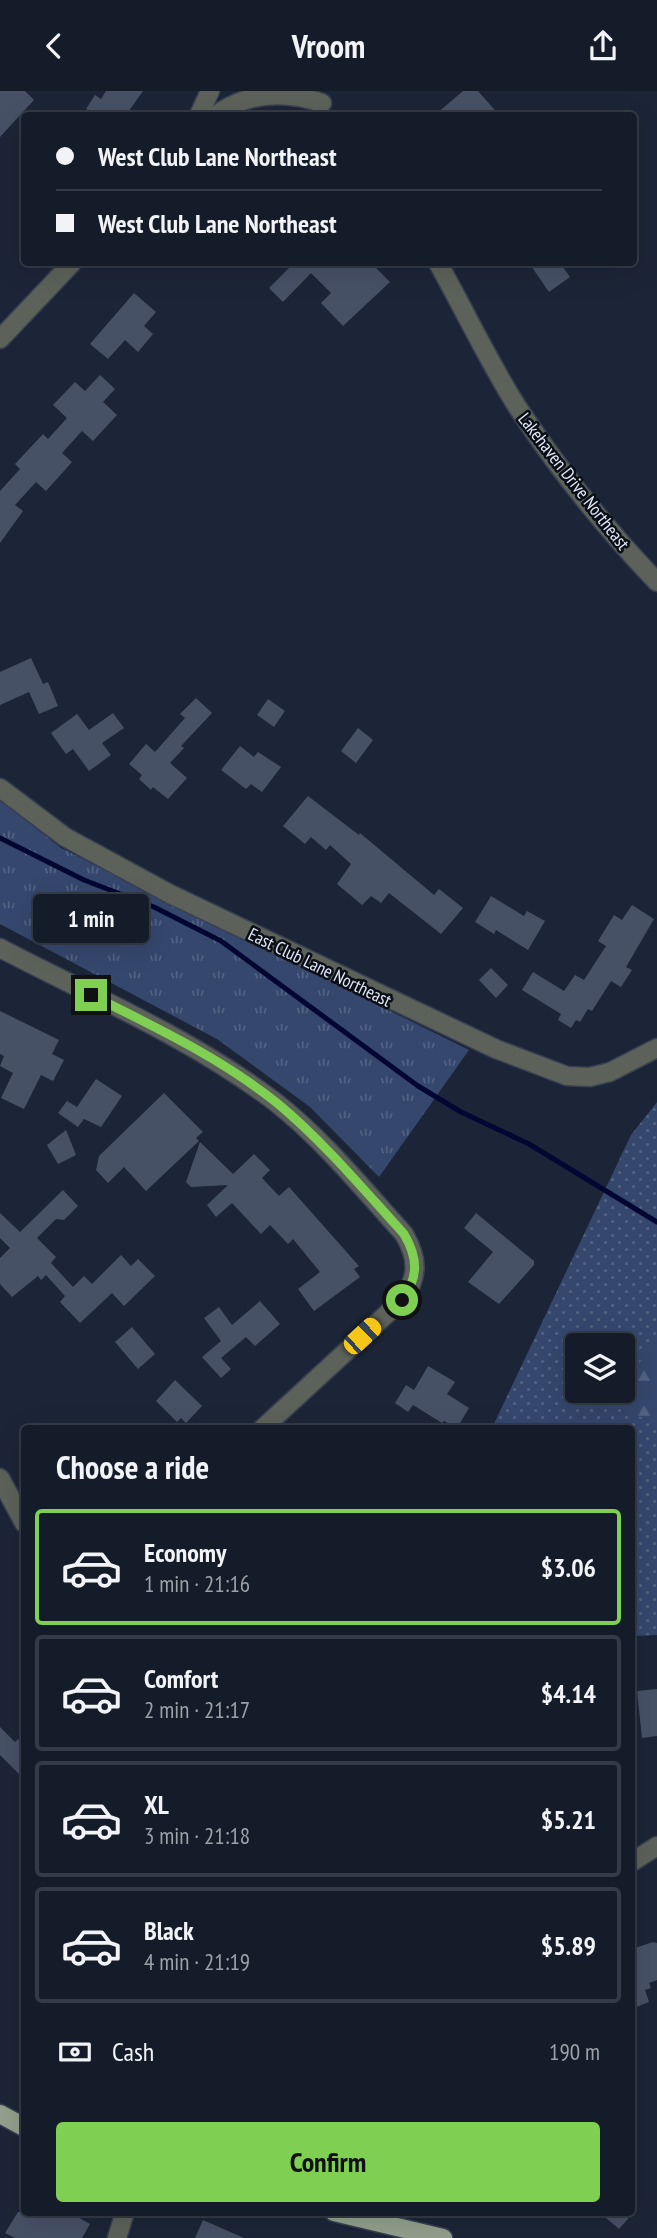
<!DOCTYPE html>
<html lang="en">
<head>
<meta charset="utf-8">
<style>
	:root { --surface:#151c29; --page:#222935; --text:#f1f3f6; --muted:#9da1a8; --line:#343a46; --accent:#7fd052 }
	body { margin:0; font-family:"PT Sans Narrow",sans-serif; background:var(--page); color:var(--text); height:100vh; display:flex; flex-direction:column; font-size:26px; white-space:nowrap }
	* { box-sizing:border-box; margin:0 }
	p { font-size:23px; color:var(--muted) }
	.icon { flex:none; width:38px; height:38px; fill:none; stroke:currentColor; stroke-width:2; stroke-linecap:round; stroke-linejoin:round }
	.map { position:relative; flex:1; overflow:hidden }
	.panel { position:absolute; left:21px; top:1334px; width:614px; height:791px; display:flex; flex-direction:column; background:var(--surface); border-radius:7px; box-shadow:0 7px 28px #0002,0 0 0 2px var(--line) }
	.panel>* { flex:none }
	.hud { position:absolute; left:21px; top:21px; width:616px; height:154px; border-radius:7px; box-shadow:0 7px 28px #0002,0 0 0 2px var(--line); display:grid; align-content:center; height:154px; padding:0 35px; background:var(--surface) }
	.fabs { position:absolute; left:565px; top:1242px; display:grid; gap:14px }
	.fabs a { display:grid; place-items:center; width:70px; height:70px; border-radius:7px; background:var(--surface); box-shadow:0 7px 28px #0002,0 0 0 2px var(--line); font-size:35px }
	.end { position:absolute; width:32px; height:32px; margin:-16px; border:9px solid #7fd052; background:#111; box-shadow:0 0 0 4px #111 }
	.from { border-radius:50% }
	.bubble { position:absolute; height:49px; border-radius:7px; background:var(--surface); box-shadow:0 7px 28px #0002,0 0 0 2px var(--line); font-size:23px; font-weight:700; line-height:49px; text-align:center }
	.car { position:absolute; width:21px; height:42px; margin:-21px -10px; border-radius:9px; box-shadow:0 0 5px 2px #0007; background:linear-gradient(#f5c518 24%,#345 0 40%,#f5c518 0 76%,#345 0 86%,#f5c518 0) }
	.hud b { display:flex; align-items:center; gap:24px; height:66px; font-size:26px }
	.hud b+b { border-top:2px solid var(--line) }
	.hud i { width:18px; height:18px; background:var(--text) }
	ul { padding:0; list-style:none }
	li { display:flex; align-items:center; gap:21px; height:116px; margin:0 14px 10px; padding:0 21px; border:4px solid var(--line); border-radius:7px }
	li div { flex:1 }
	li b { display:block; font-size:26px }
	li em { font-style:normal; font-weight:700 }
	li.active { border-color:var(--accent) }
	li>.icon { width:63px; height:63px; stroke-width:1.5 }
	h2 { padding:0 35px; font-size:32px; line-height:84px }
	.pay { display:flex; align-items:center; gap:18px; height:77px; padding:0 35px; font-size:26px }
	.pay p { margin-inline-start:auto }
	.action { display:flex; gap:14px; margin-top:auto; padding:14px 35px }
	.action a { flex:1; height:80px; border-radius:7px; background:var(--accent); color:#111; font-size:28px; font-weight:700; line-height:80px; text-align:center }
	header { display:flex; justify-content:space-between; align-items:center; height:91px; padding:0 35px; background:var(--surface); font-size:32px; font-weight:700 }
	.map>svg:first-child { display:block }
	.grass { fill:url(#grass-dots); fill-rule:evenodd }
	.forest { fill:url(#forest-firs) }
	.park { fill:url(#park-tufts) }
	.lines { fill:none; stroke-linecap:round; stroke-linejoin:round }
	.stream { stroke:#010732; stroke-width:5 }
	.building { fill:#475166 }
	.minor-casing { stroke:#384052; stroke-width:21 }
	.major-casing { stroke:#384052; stroke-width:21 }
	.minor { stroke:#5c6259; stroke-width:18 }
	.major { stroke:#92a08d; stroke-width:18 }
	.route { stroke:#7fd052; stroke-width:9 }
	.labels { text-anchor:middle; dominant-baseline:central; stroke-width:5; stroke-linejoin:round; paint-order:stroke }
	.street-label { font-size:18px; fill:#e2e8f5; stroke:#0a0e16 }
</style>
</head>
<body>
<header><svg class="icon" aria-label="back" viewBox="0 0 24 24"><path d="M15 5l-7 7 7 7"/></svg>Vroom<svg class="icon" aria-label="share" viewBox="0 0 24 24"><path d="M12 15V3M7 8l5-5 5 5M5 13v7h14v-7"/></svg></header>
<div class="map">
<svg width="657" height="2147" viewBox="0 0 657 2147">
	<defs>
		<pattern id="grass-dots" width="8" height="8" patternUnits="userSpaceOnUse" patternTransform="scale(1.75)"><rect width="8" height="8" fill="#35476d"/><path d="M2 2h.1M6 6h.1" fill="none" stroke="#526282" stroke-width="1.8" stroke-linecap="round"/></pattern>
		<pattern id="forest-firs" width="22" height="20" patternUnits="userSpaceOnUse" patternTransform="scale(1.75)"><rect width="22" height="20" fill="#35476d"/><path d="M5 1l3.5 6h-7zM16 11l3.5 6h-7z" fill="#526282"/></pattern>
		<pattern id="park-tufts" width="24" height="20" patternUnits="userSpaceOnUse" patternTransform="scale(1.75)"><rect width="24" height="20" fill="#35476d"/><path d="M3 7l-1-3M5 7V3M7 7l1-3M15 17l-1-3M17 17v-4M19 17l1-3" fill="none" stroke="#526282"/></pattern>
	</defs>
	<rect width="100%" height="100%" fill="#1c2537"/>
	<path class="grass" d="M657 1011V1544L632 1545V1337H492L631 1044ZM578 1255H623V1300H578Z"/>
	<path class="forest" d="M657 1247V1333L615 1315 612 1305 623 1300V1295Z"/>
	<path class="park" d="M0 709 61 757 469 959 379 1086 310 1016 217 948 0 833Z"/>
	<g class="lines">
		<path class="stream" d="M0 747 84 789 154 816 221 850 418 995 461 1021 529 1053 657 1131"/>
	</g>
	<g class="building">
		<path d="M0 0H25L34 9 0 46Z"/>
		<path d="M106 0H143L126 24H97L86 18 95 4 101 8Z"/>
		<path d="M463 0H478L499 24H471L466 19 459 24H435Z"/>
		<path d="M294 172H371L390 191 343 235 321 212 331 202 311 182 283 211 269 197Z"/>
		<path d="M529 172H560L570 186 549 201Z"/>
		<path d="M134 202 156 221 144 235 153 243 138 261 125 249 108 268 90 253Z"/>
		<path d="M100 284 115 298 103 311 117 324 93 350 82 340 62 362 72 371 46 400 36 391 15 414 23 420 0 452V400L20 378 15 373 43 343 48 348 67 327 53 314 75 291 85 300Z"/>
		<path d="M31 567 43 593 48 591 58 615 39 623 29 601 0 614V581Z"/>
		<path d="M196 607 212 622 181 655 184 657 170 672 187 687 168 708 153 696 151 699 139 688 142 684 129 673 146 653 155 661 185 627 180 623Z"/>
		<path d="M268 608 285 620 274 636 257 624Z"/>
		<path d="M113 622 124 637 102 652 111 664 89 680 73 658 66 663 51 642 77 623 89 639Z"/>
		<path d="M358 637 373 649 356 672 341 660Z"/>
		<path d="M240 655 254 666 258 661 281 676 262 701 251 693 246 698 221 679Z"/>
		<path d="M308 705 359 744 360 742 434 804 439 798 463 817 441 843 389 802 381 812 371 805 362 814 337 793 351 773 330 754 326 759 311 746 305 753 283 735Z"/>
		<path d="M491 805 524 825 527 820 545 830 528 859 496 839 494 843 475 831Z"/>
		<path d="M632 814 654 828 626 876 632 879 621 896 611 890 592 920 588 918 580 931 576 929 571 937 558 929 561 923 522 899 533 881 564 900 575 884 584 889 606 855 598 850 614 824 622 829Z"/>
		<path d="M491 877 508 894 496 907 479 889Z"/>
		<path d="M0 920 59 949 52 963 64 969 53 990 41 984 24 1018 1 1007 13 982 0 975 4 965 0 963Z"/>
		<path d="M96 988 122 1005 101 1036 84 1028 78 1036 58 1022 67 1010 77 1016Z"/>
		<path d="M164 1002 203 1041 196 1047 199 1050 146 1100 124 1076 108 1092 96 1079 99 1065Z"/>
		<path d="M66 1039 76 1064 58 1073 47 1054Z"/>
		<path d="M200 1051 233 1083 254 1063 270 1079 262 1087 279 1105 289 1096 359 1175 354 1178 360 1186 314 1220 298 1198 320 1181 293 1148 288 1153 270 1134 261 1143 232 1112 216 1126 207 1114 228 1094 191 1096 186 1091Z"/>
		<path d="M63 1099 78 1115 64 1129 56 1128 37 1147 56 1166 51 1172 73 1196 84 1185 92 1193 121 1164 131 1175 138 1168 155 1185 124 1215 112 1202 80 1232 60 1211 65 1205 46 1184 41 1189 38 1185 12 1206 0 1193V1167L10 1157 0 1147V1122L20 1141Z"/>
		<path d="M476 1122 534 1170V1174L499 1213 468 1191 493 1161 464 1137Z"/>
		<path d="M260 1210 280 1233 255 1255 246 1246 221 1267 231 1278 221 1287 202 1266 221 1250 204 1227 219 1216 232 1234Z"/>
		<path d="M132 1236 155 1263 138 1278 115 1251Z"/>
		<path d="M428 1275 455 1291 447 1303 469 1317 457 1337 444 1330 442 1332 413 1314 408 1321 395 1312 406 1294 414 1299Z"/>
		<path d="M175 1289 202 1315 186 1332 181 1327 177 1331 156 1310Z"/>
		<path d="M657 1598V1645L642 1647 637 1600Z"/>
		<path d="M0 1636 15 1651 18 1648 24 1655V1688L0 1664Z"/>
		<path d="M653 1851 657 1852V1889L649 1892 651 1897 645 1899 649 1911 636 1916 632 1903V1858Z"/>
		<path d="M18 2121H69L90 2133 82 2147H15L5 2142Z"/>
		<path d="M599 2121H634L619 2138Z"/>
		<path d="M203 2129 244 2147H195Z"/>
	</g>
	<g class="lines">
		<defs>
			<g id="minor">
				<path d="M199 24 210 0"/>
				<path d="M216 24C249 0 285 0 322 12"/>
				<path d="M438 172C465 220 488 270 518 317 559 379 605 437 657 491"/>
				<path d="M0 248 72 172"/>
				<path d="M0 697 65 746 170 803 496 958 567 985 590 986 610 981 657 957"/>
				<path d="M0 857C92 905 191 947 274 1010 323 1048 363 1098 404 1143 418 1167 419 1186 402 1209L263 1337"/>
				<path d="M0 1387 24 1432"/>
				<path d="M632 1771 657 1755"/>
				<path d="M117 2147 125 2121"/>
			</g>
			<g id="major">
				<path d="M0 2023 24 2036"/>
				<path d="M334 2121 443 2147"/>
			</g>
		</defs>
		<use href="#minor" class="minor-casing"/>
		<use href="#major" class="major-casing"/>
		<use href="#minor" class="minor"/>
		<use href="#major" class="major"/>
	</g>
	<g class="lines">
		<path class="route" d="M91 904C155 936 221 967 277 1012 324 1051 363 1098 404 1143 418 1167 419 1186 402 1209"/>
	</g>
	<g class="labels">
		<g class="street-label">
			<text transform="translate(574 390) rotate(52)">Lakehaven Drive Northeast</text>
			<text transform="translate(320 876) rotate(26)">East Club Lane Northeast</text>
		</g>
	</g>
</svg>
<div class="fabs">
<a><svg class="icon" aria-label="layers" viewBox="0 0 24 24"><path d="M12 4l9 5-9 5-9-5zM3 14l9 5 9-5"/></svg></a>
</div>
<i class="end from" style="left:402px;top:1209px"></i>
<i class="end" style="left:91px;top:904px"></i>
<div class="bubble" style="left:33px;top:803px;width:116px">1 min</div>
<i class="car" style="left:362px;top:1245px;rotate:47deg"></i>
<div class="hud">
<b><i class="from"></i>West Club Lane Northeast</b>
<b><i></i>West Club Lane Northeast</b>
</div>
<section class="panel">
<h2>Choose a ride</h2>
<ul>
<li class="active"><svg class="icon" aria-label="car" viewBox="0 0 24 24"><path d="M5 17H2v-5l4-1 3-4h7l3 4 3 1v5h-3M9 17h6M6 11h13"/><circle cx="7" cy="17" r="2"/><circle cx="17" cy="17" r="2"/></svg><div><b>Economy</b><p>1 min · 21:16</p></div><em>$3.06</em></li>
<li><svg class="icon" aria-label="car" viewBox="0 0 24 24"><path d="M5 17H2v-5l4-1 3-4h7l3 4 3 1v5h-3M9 17h6M6 11h13"/><circle cx="7" cy="17" r="2"/><circle cx="17" cy="17" r="2"/></svg><div><b>Comfort</b><p>2 min · 21:17</p></div><em>$4.14</em></li>
<li><svg class="icon" aria-label="car" viewBox="0 0 24 24"><path d="M5 17H2v-5l4-1 3-4h7l3 4 3 1v5h-3M9 17h6M6 11h13"/><circle cx="7" cy="17" r="2"/><circle cx="17" cy="17" r="2"/></svg><div><b>XL</b><p>3 min · 21:18</p></div><em>$5.21</em></li>
<li><svg class="icon" aria-label="car" viewBox="0 0 24 24"><path d="M5 17H2v-5l4-1 3-4h7l3 4 3 1v5h-3M9 17h6M6 11h13"/><circle cx="7" cy="17" r="2"/><circle cx="17" cy="17" r="2"/></svg><div><b>Black</b><p>4 min · 21:19</p></div><em>$5.89</em></li>
</ul>
<div class="pay"><svg class="icon" aria-label="cash" viewBox="0 0 24 24"><path d="M3 7h18v10H3z"/><circle cx="12" cy="12" r="2"/></svg>Cash<p>190 m</p></div>
<div class="action"><a>Confirm</a></div>
</section>
</div>
</body>
</html>
